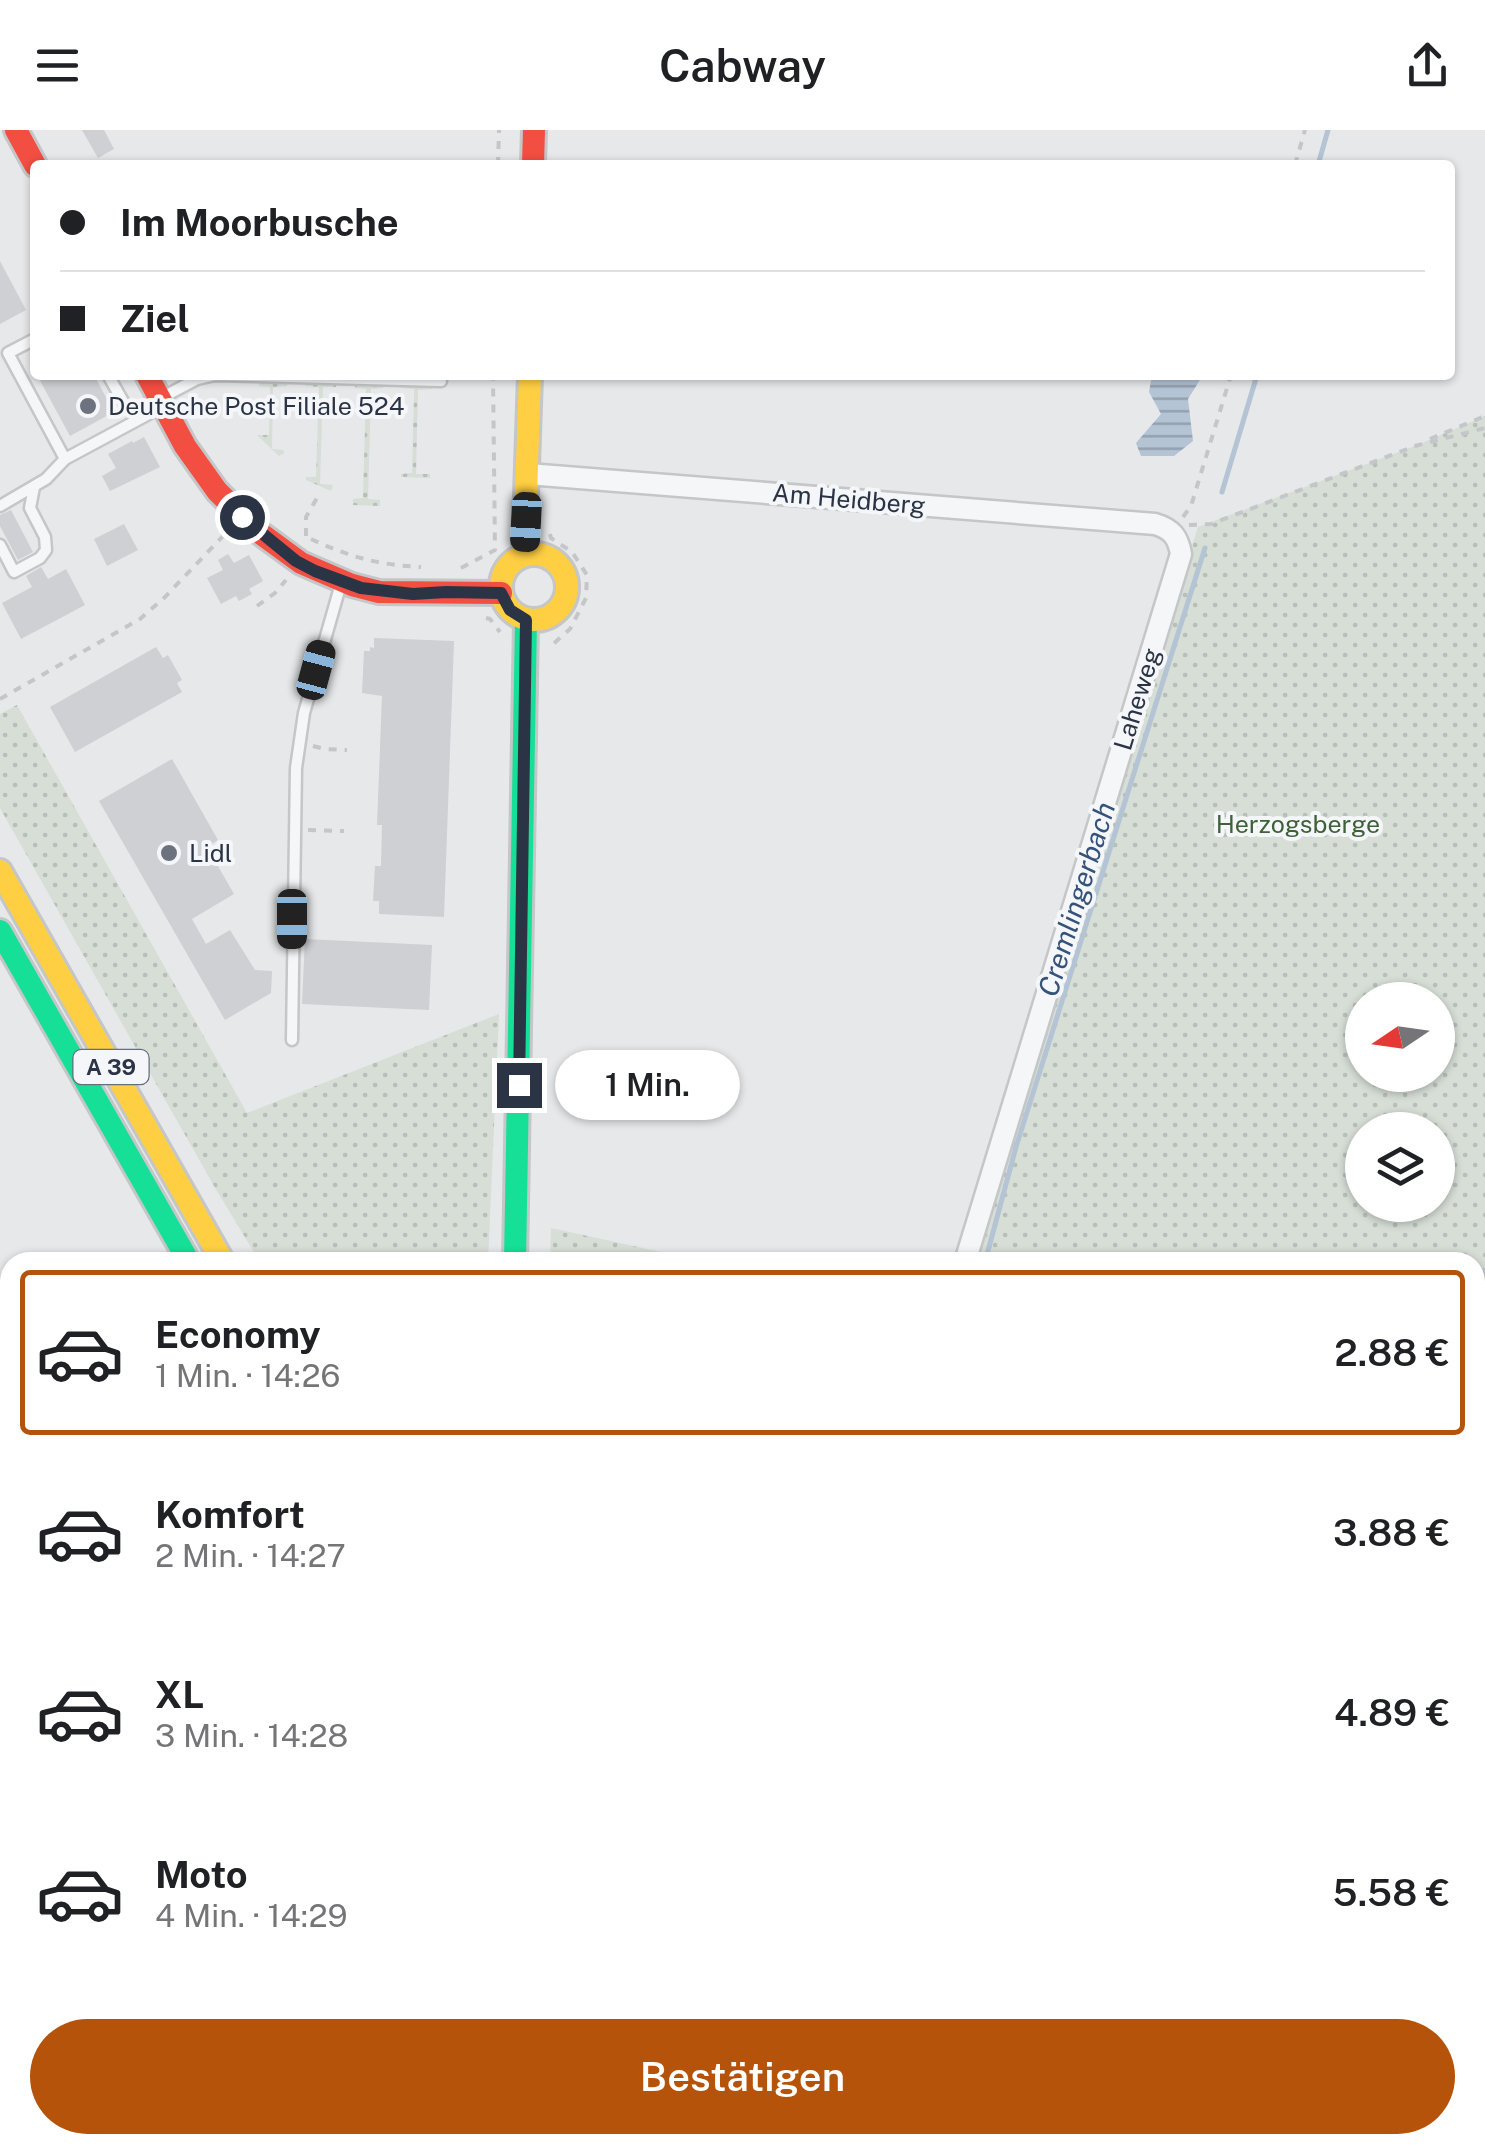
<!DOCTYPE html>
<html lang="de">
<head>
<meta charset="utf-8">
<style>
	:root { --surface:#fff; --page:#f2f2f2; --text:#202124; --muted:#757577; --line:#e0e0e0; --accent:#b45309 }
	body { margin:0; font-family:"Public Sans",sans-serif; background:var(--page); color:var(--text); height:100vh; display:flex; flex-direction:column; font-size:38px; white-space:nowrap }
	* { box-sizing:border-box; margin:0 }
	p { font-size:32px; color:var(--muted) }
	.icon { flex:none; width:55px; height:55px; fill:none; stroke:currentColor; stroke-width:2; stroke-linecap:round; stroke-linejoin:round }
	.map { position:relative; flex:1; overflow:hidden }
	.drawer { position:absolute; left:0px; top:1122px; width:1485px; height:902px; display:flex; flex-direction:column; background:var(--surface); border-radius:30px 30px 0 0; box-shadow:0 2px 8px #0004 }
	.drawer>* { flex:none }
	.hud { position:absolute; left:30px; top:30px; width:1425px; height:220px; border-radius:10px; box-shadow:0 2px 8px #0004; display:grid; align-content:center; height:220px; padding:0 30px; background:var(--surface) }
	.needle { width:65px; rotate:257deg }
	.buttons { position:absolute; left:1345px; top:852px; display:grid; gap:20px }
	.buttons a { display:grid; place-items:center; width:110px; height:110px; border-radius:50%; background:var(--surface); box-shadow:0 2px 8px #0004; font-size:50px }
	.end { position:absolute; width:45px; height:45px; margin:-22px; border:12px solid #2b3445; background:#fff; box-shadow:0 0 0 5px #fff }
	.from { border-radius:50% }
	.bubble { position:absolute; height:70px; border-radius:35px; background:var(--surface); box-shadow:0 2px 8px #0004; font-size:32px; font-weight:600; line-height:70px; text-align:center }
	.car { position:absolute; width:30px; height:60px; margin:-30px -15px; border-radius:12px; box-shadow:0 0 8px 2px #0007; background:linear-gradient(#222 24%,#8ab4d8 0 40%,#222 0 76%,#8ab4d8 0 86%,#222 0) }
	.hud b { display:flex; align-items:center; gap:35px; height:95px; font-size:38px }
	.hud b+b { border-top:2px solid var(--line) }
	.hud i { width:25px; height:25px; background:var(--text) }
	ul { padding:18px 0 0; list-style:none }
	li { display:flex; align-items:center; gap:30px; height:165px; margin:0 20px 15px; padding:0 10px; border:5px solid transparent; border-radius:10px }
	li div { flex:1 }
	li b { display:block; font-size:38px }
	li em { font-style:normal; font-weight:600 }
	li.current { border-color:var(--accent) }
	li>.icon { width:90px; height:90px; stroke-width:1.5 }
	.primary-button { display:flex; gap:20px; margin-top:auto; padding:20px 30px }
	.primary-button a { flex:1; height:115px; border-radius:60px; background:var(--accent); color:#fff; font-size:40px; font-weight:600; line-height:115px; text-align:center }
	header { display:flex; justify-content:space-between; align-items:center; height:130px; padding:0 30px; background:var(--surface); font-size:45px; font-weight:600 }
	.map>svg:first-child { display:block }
	.green { fill:url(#green-dots); fill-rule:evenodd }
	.water { fill:url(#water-rules) }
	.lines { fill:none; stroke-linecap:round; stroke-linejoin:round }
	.stream { stroke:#b4c4d5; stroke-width:5 }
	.building { fill:#ced0d3 }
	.lane-casing { stroke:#c4c6c8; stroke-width:15 }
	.street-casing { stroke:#c4c6c8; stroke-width:25 }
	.fast-casing { stroke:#c4c6c8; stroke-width:28 }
	.slow-casing { stroke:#c4c6c8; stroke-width:28 }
	.jam-casing { stroke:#c4c6c8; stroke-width:28 }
	.path { stroke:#c5c6ca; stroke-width:4; stroke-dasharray:8 8; stroke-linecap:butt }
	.lane { stroke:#f5f6f7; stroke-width:10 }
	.street { stroke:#f5f6f7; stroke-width:20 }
	.fast { stroke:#16e098; stroke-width:22 }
	.slow { stroke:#ffcf43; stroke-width:22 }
	.jam { stroke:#f24e42; stroke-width:22 }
	.route { stroke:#2b3445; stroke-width:12 }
	.poi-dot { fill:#6c737f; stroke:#f4f6f9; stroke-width:4 }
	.labels { text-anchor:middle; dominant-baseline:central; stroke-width:8; stroke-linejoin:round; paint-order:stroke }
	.shield { fill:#f4f6f9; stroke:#676e7b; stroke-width:2.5 }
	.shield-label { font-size:22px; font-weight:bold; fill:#2b3445 }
	.poi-label { font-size:25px; fill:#2b3445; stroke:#f4f6f9; text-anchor:start }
	.street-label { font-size:25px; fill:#2b3445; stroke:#f4f6f9 }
	.park-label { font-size:25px; fill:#3f6138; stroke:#f4f6f9 }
	.water-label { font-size:28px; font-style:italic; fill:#34527a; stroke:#f4f6f9 }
</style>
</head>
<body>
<header><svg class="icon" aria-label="menu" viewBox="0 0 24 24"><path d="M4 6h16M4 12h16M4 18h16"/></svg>Cabway<svg class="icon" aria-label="share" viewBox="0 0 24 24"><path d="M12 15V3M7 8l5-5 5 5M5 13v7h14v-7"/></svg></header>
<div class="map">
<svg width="1485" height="2023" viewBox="0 0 1485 2023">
	<defs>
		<pattern id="green-dots" width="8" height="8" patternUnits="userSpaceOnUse" patternTransform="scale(2.5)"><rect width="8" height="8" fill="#d6ded6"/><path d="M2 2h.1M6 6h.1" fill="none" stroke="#b8bfb9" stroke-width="1.8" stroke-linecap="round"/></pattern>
		<pattern id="water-rules" width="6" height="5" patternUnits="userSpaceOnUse" patternTransform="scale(2.5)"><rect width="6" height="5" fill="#b4c4d5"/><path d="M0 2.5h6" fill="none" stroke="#93a0af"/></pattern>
	</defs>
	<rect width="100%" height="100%" fill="#e6e8ea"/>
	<g class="green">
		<path d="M259 251 287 252V256L273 257 272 319 283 320 284 323 279 326 257 305H269L270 257 259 256Z"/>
		<path d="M306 253H336V257H323L320 354 333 355 331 361 306 350V347H316L319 257 305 256Z"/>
		<path d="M355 253 383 254V258L371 259 368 369 380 370V376L353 375V369L363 368 366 259 355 258Z"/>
		<path d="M402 255 432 256V259L418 260 416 344H430V348L401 347V344L412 343 414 265V259L402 258Z"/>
		<path d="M1485 286V2023H1162L1156 2015H1475V1132H965L1198 397 1415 316ZM1362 870H1438V945H1362ZM1362 1000H1438V1075H1362Z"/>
		<path d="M17 575 247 983 499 884 488 1132H260L214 1056 0 678V584Z"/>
		<path d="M551 1098 707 1132H550Z"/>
		<path d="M443 2015H665L670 2023H441Z"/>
		<path d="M893 2015H990L977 2023H907Z"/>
	</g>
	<path class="water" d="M1152 245H1203L1188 269 1193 311 1174 326H1141L1136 313 1161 284 1149 262Z"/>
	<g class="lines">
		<g class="stream">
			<path d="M1318 35 1328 0"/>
			<path d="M1222 362 1257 245"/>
			<path d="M985 1132 1016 1017 1205 418"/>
			<path d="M1286 2015 1292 2023"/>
		</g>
	</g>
	<g class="building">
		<path d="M82 0H104L114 19 98 28Z"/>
		<path d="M0 131 26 180 0 194Z"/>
		<path d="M37 245H94L114 282 70 306Z"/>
		<path d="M144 307 160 337 110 361 102 346 116 338 108 324 132 311 133 313Z"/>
		<path d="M11 380 33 422 18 430 0 396V385Z"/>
		<path d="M124 394 138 420 107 436 94 409Z"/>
		<path d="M228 424 234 433 249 425 263 451 249 459 252 464 239 471 236 466 221 474 207 448 223 440 218 430Z"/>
		<path d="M41 437 48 449 66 439 85 475 21 509 2 473 32 457 26 446Z"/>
		<path d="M374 508 454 511 444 787 379 784V771H373L375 736H381L382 695H377L382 566 362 563 364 521H370V517L374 518Z"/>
		<path d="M156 517 163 528 168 525 182 550 177 553 182 562 75 622 50 577Z"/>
		<path d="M172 629 218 710 207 717 234 764 192 789 206 814 230 800 255 840 272 841 271 863 225 890 99 671Z"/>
		<path d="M305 809 432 815 429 880 302 874Z"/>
	</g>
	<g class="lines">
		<defs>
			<g id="lane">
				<path d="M35 209 8 223 65 329"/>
				<path d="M108 245 125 275"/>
				<path d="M161 268 197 249 215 245 441 251"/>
				<path d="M0 376 46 349 65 329 158 279"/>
				<path d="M0 415 14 442 40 428 46 420 45 407 30 378 34 357"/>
				<path d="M292 910 296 638 304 583 340 457"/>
				<path d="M144 2015 149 2023"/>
				<path d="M339 2023 342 2015"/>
			</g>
			<g id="street">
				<path d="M528 344 1155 394C1172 399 1178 407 1181 424L965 1132"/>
				<path d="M1162 2015 1169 2023"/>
			</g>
			<g id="fast">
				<path d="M0 801 189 1132"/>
				<path d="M515 1132 526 490"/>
				<path d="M714 2015 719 2023"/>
				<path d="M417 2023 419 2015"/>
			</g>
			<g id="slow">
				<circle cx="534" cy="457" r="33"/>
				<path d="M524 425 530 245"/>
				<path d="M0 741 223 1132"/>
				<path d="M774 2015 782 2023"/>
			</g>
			<g id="jam">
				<path d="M16 0 35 35"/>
				<path d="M533 35 534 0"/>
				<path d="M147 245 185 316 217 361 256 400 301 433 352 455 379 462 501 463"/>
			</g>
		</defs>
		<use href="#lane" class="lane-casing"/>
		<use href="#street" class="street-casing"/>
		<use href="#fast" class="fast-casing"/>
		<use href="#slow" class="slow-casing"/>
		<use href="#jam" class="jam-casing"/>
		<g class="path">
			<path d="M498 35 499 0"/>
			<path d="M1295 35 1305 0"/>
			<path d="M455 248 468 245"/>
			<path d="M1430 309 1485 286"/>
			<path d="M1183 387 1191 376 1231 245"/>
			<path d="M1189 395 1211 394 1415 316 1485 298"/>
			<path d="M550 404 551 408 572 422 587 445 586 468 570 499 551 516"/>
			<path d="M306 406V387L317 368"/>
			<path d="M311 409C349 427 379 435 421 437"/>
			<path d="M461 438 495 420 493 245"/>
			<path d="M257 476 275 463 286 450"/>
			<path d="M486 488 490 489 500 502"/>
			<path d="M0 569 140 489 163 469 224 405"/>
			<path d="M313 616 325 619 347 620"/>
			<path d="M308 700 344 701"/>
			<path d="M1475 1192 1485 1138"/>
			<path d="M1475 1259 1478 1297 1485 1325"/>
			<path d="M0 1870 10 1860"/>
			<path d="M1133 2023 1138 2015"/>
		</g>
		<use href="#lane" class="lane"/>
		<use href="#street" class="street"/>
		<use href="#fast" class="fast"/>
		<use href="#slow" class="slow"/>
		<use href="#jam" class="jam"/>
	</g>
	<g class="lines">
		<path class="route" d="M242 387 296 431 315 441 361 458 413 464 446 462 501 463 510 480 526 490 519 955"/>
	</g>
	<g class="poi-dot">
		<circle cx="88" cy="276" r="10"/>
		<circle cx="169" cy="723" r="10"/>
	</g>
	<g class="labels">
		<rect class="shield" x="73.5" y="920" width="75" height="34" rx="8"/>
		<g class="shield-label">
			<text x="111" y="937">A 39</text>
		</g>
		<g class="poi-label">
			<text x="108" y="276">Deutsche Post Filiale 524</text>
			<text x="189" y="723">Lidl</text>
		</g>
		<g class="street-label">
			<text transform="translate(849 369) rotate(5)">Am Heidberg</text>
			<text transform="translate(1137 569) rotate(-73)">Laheweg</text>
		</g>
		<g class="park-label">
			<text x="1298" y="694">Herzogsberge</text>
		</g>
		<g class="water-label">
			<text transform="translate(1076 769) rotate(-73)">Cremlingerbach</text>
		</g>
	</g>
</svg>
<div class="buttons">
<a><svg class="needle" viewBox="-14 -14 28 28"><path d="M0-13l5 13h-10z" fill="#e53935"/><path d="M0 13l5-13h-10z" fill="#757577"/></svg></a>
<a><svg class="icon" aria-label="layers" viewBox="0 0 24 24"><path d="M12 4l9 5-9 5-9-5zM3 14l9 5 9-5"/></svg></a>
</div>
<i class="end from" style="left:242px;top:387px"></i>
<i class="end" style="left:519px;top:955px"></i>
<div class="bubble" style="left:555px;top:920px;width:185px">1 Min.</div>
<i class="car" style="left:526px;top:392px;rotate:183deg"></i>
<i class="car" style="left:316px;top:540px;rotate:15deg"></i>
<i class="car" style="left:292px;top:789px;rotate:180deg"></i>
<div class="hud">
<b><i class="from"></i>Im Moorbusche</b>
<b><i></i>Ziel</b>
</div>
<section class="drawer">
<ul>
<li class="current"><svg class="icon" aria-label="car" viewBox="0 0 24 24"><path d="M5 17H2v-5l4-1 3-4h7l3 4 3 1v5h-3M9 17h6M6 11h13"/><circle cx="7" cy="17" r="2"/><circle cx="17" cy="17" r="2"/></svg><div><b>Economy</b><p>1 Min. · 14:26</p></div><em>2.88 €</em></li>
<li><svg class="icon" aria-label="car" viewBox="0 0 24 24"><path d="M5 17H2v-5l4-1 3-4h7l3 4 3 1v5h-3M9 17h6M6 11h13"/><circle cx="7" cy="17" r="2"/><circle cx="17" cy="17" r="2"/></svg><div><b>Komfort</b><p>2 Min. · 14:27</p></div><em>3.88 €</em></li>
<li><svg class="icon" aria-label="car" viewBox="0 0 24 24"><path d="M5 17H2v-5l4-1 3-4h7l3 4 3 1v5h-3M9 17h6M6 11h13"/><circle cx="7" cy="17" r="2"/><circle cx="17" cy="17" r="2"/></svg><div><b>XL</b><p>3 Min. · 14:28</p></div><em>4.89 €</em></li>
<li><svg class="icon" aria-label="car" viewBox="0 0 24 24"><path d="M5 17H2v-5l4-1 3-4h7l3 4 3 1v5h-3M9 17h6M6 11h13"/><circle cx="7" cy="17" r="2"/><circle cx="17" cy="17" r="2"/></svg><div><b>Moto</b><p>4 Min. · 14:29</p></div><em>5.58 €</em></li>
</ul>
<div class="primary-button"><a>Bestätigen</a></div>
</section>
</div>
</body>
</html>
